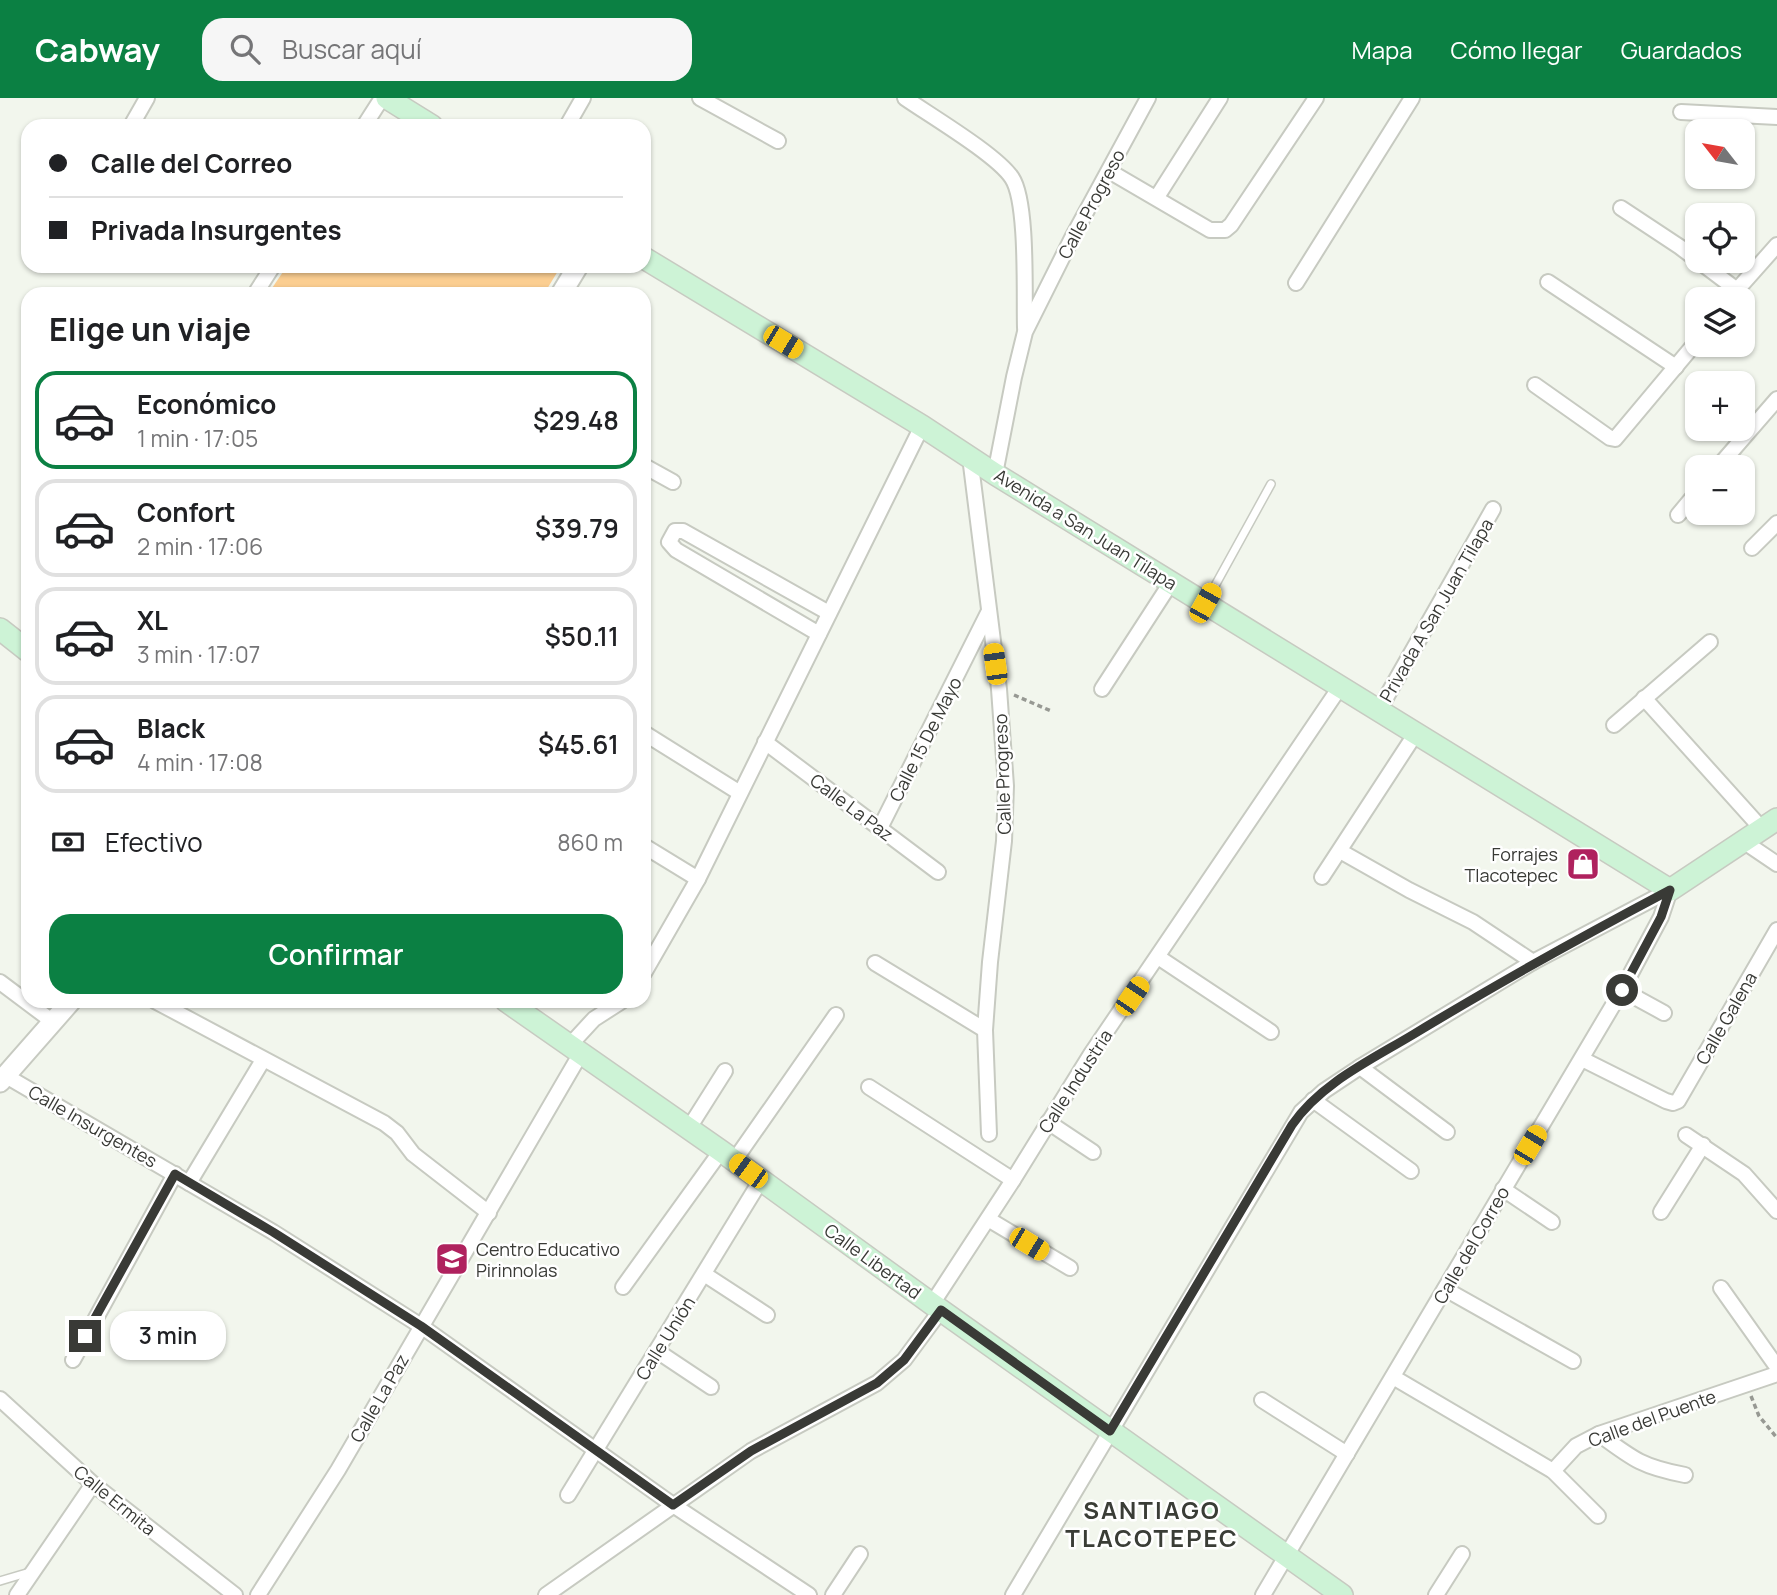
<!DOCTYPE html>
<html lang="es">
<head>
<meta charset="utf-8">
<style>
	:root { --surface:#fff; --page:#f6f6f6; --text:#202124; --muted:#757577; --line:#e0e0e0; --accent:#0b8043 }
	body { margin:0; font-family:Manrope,sans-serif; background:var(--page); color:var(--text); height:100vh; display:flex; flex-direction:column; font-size:26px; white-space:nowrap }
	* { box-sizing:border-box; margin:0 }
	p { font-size:23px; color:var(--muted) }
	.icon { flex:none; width:38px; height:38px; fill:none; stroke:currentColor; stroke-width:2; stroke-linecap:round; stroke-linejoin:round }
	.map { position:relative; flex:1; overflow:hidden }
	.details { position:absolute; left:21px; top:189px; width:630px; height:721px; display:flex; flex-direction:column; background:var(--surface); border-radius:21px; box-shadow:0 2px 5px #0004 }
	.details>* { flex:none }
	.guide { position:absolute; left:21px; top:21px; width:630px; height:154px; border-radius:21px; box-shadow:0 2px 5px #0004; display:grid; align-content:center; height:154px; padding:0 28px; background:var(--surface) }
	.needle { width:46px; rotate:301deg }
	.buttons { position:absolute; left:1685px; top:21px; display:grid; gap:14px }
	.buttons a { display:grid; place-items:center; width:70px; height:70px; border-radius:14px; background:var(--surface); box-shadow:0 2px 5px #0004; font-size:35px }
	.end { position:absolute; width:32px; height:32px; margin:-16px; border:9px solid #393a36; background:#fff; box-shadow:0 0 0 4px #fff }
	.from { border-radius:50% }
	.bubble { position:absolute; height:49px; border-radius:21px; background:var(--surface); box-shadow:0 2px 5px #0004; font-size:23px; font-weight:600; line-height:49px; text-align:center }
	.car { position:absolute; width:21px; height:42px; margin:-21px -10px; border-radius:9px; box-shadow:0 0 5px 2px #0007; background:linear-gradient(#f5c518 24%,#345 0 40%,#f5c518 0 76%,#345 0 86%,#f5c518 0) }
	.guide b { display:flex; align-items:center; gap:24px; height:66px; font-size:26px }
	.guide b+b { border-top:2px solid var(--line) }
	.guide i { width:18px; height:18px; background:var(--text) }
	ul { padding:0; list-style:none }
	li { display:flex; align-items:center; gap:21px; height:98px; margin:0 14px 10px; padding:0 14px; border:4px solid var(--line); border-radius:21px }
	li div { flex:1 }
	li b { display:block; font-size:26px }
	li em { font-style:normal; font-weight:600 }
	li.on { border-color:var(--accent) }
	li>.icon { width:63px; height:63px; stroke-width:1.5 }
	h2 { padding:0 28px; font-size:32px; line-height:84px }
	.pay { display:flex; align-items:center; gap:18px; height:77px; padding:0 28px; font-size:26px }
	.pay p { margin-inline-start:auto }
	.cta { display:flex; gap:14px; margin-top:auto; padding:14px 28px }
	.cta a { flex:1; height:80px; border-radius:21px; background:var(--accent); color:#fff; font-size:28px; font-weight:600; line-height:80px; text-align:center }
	header { display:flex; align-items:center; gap:42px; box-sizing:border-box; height:98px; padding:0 35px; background:var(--accent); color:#fff }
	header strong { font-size:33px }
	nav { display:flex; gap:38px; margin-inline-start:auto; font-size:24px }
	.search { width:490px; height:63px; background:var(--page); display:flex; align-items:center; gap:18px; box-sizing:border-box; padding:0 24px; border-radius:21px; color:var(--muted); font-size:26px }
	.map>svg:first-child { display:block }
	.green { fill:#fbce91 }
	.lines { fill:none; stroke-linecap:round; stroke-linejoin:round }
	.service-casing { stroke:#c7cac1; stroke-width:10 }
	.minor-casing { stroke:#c7cac1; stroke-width:18 }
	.tertiary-casing { stroke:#c7cac1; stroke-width:23 }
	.secondary-casing { stroke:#c7cac1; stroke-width:24 }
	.path { stroke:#979993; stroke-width:3.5; stroke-dasharray:5 3.5; stroke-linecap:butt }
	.service { stroke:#fff; stroke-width:7 }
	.minor { stroke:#fff; stroke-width:14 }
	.tertiary { stroke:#fff; stroke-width:19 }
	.secondary { stroke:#cdf3d6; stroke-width:21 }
	.route { stroke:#393a36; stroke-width:9 }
	.labels { text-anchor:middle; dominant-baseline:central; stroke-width:5; stroke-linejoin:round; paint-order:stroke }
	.street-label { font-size:18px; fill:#393a36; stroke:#fff }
	.poi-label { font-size:18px; fill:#393a36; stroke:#fff; text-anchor:end }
	.district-label { font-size:24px; font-weight:bold; letter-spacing:2px; fill:#3a3d36; stroke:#fff }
</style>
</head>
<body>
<header>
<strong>Cabway</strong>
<div class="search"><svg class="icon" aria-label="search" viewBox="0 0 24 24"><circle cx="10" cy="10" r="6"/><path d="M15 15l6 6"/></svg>Buscar aquí</div>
<nav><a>Mapa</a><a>Cómo llegar</a><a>Guardados</a></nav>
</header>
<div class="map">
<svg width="1777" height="1497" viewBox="0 0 1777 1497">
	<rect width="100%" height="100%" fill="#f2f6ed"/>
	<path class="green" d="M287 168H561L544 196H268Z"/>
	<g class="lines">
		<defs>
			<g id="service">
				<path d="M1206 504 1271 386"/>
				<path d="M0 1483 30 1474"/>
			</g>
			<g id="minor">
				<path d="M700 0 778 43"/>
				<path d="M905 0C931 18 997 57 1012 80 1028 104 1024 198 1025 230"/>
				<path d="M1681 14 1777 19"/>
				<path d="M131 28 147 0"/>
				<path d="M364 28 382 0"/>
				<path d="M567 28 583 0"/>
				<path d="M1109 73 1210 132H1225L1231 127 1316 0"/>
				<path d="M1157 99 1220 0"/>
				<path d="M1621 110 1680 149 1737 192"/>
				<path d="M1548 184 1676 269"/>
				<path d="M1296 185 1412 0"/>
				<path d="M255 196 273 168"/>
				<path d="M1729 201 1777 147"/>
				<path d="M1535 287 1610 340 1615 341 1698 242"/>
				<path d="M970 359 999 591 1006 688 1004 743 990 864 985 932 989 1036"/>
				<path d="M644 368 673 384"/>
				<path d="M1718 369 1777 301"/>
				<path d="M995 376 1014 279 1025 234 1073 138 1148 0"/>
				<path d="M1678 417 1698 393"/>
				<path d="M1752 450 1777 425"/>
				<path d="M819 536 676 452 669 444 675 433H683L829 515"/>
				<path d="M1102 591 1172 483"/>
				<path d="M1644 600 1762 731"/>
				<path d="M1379 612 1493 411"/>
				<path d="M1614 627 1710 544"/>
				<path d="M644 635 740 695"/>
				<path d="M765 644 938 774"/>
				<path d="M880 730 988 515"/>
				<path d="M1743 743 1777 766"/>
				<path d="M644 748 698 781"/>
				<path d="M1340 753 1409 792 1473 824 1533 864"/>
				<path d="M1322 779 1416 635"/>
				<path d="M1158 859 1271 934"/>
				<path d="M875 865 985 932"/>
				<path d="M644 875 698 781 922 328"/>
				<path d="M0 884 52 923"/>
				<path d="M1622 892 1664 915"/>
				<path d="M155 903 384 1025 397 1035 413 1056 489 1115"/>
				<path d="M570 947 594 921 622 903"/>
				<path d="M1582 961 1666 1003 1673 1005 1678 1003 1777 832"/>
				<path d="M1360 969 1447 1034"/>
				<path d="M6 978 273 1134 421 1228 673 1407 809 1497"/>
				<path d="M869 989 1013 1082"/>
				<path d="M1313 1002 1411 1073"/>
				<path d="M1048 1024 1093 1054"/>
				<path d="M689 1030 725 973"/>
				<path d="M1686 1037 1744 1076 1777 1113"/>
				<path d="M734 1063 836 917"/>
				<path d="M189 1085 263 962"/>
				<path d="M1503 1091 1552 1124"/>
				<path d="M1661 1114 1703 1047"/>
				<path d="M988 1121 1070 1170"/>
				<path d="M704 1176 767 1217"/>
				<path d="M623 1189 721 1053"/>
				<path d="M1721 1190 1777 1269"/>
				<path d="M1445 1191 1573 1263"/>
				<path d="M932 1206 1013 1082 1091 956 1340 589"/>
				<path d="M657 1253 711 1289"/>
				<path d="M73 1262 175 1076"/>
				<path d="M1393 1279 1553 1373 1598 1418"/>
				<path d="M0 1301 93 1386 235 1497"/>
				<path d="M1262 1302 1347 1356"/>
				<path d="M1599 1336C1634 1362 1643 1369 1685 1377"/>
				<path d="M1553 1373 1576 1348 1599 1336 1777 1276"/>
				<path d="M568 1397 761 1082"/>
				<path d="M17 1497 93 1386"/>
				<path d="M258 1497 338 1372 581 955"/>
				<path d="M546 1497 751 1353 877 1285 904 1262 941 1212"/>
				<path d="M833 1497 860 1456"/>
				<path d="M1013 1497 1301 1014 1324 993 1360 969 1533 864 1670 792"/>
				<path d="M1263 1497 1622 892 1661 819 1670 792"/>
				<path d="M1436 1497 1462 1456"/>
			</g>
			<g id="tertiary">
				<path d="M561 196 578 168"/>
				<path d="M0 984 71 903"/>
			</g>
			<g id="secondary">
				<path d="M387 0 432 28"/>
				<path d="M644 160 922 328 995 376 1670 792 1777 721"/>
				<path d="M0 531 28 553"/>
				<path d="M506 903 721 1053 932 1206 1342 1497"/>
			</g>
		</defs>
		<use href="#service" class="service-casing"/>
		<use href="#minor" class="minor-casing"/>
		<use href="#tertiary" class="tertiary-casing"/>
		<use href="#secondary" class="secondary-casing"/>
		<g class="path">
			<path d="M1014 597 1051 613"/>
			<path d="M1751 1298 1759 1318 1777 1340"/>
		</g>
		<use href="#service" class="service"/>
		<use href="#minor" class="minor"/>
		<use href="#tertiary" class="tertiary"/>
		<use href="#secondary" class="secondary"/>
	</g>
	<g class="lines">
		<path class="route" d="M85 1238 175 1076 273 1134 421 1228 673 1407 751 1353 877 1285 904 1262 941 1212 1110 1333 1292 1027C1321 985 1371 962 1414 936 1498 885 1583 838 1670 792L1661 819 1622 892"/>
	</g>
	<defs>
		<symbol id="shop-square" viewBox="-11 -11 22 22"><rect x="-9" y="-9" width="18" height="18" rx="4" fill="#af225e" stroke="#fff"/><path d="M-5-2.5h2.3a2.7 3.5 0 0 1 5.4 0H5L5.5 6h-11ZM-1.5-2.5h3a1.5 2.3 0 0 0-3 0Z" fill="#fff"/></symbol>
		<symbol id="school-square" viewBox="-11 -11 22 22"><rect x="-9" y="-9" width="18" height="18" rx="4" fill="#af225e" stroke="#fff"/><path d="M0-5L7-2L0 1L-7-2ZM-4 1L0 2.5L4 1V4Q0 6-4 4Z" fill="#fff"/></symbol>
	</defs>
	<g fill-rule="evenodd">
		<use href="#shop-square" x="1564" y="747" width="38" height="38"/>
		<use href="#school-square" x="433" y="1142" width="38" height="38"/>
	</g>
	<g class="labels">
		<g class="street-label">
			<text transform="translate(1091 106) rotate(-62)">Calle Progreso</text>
			<text transform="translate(1086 431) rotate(32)">Avenida a San Juan Tilapa</text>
			<text transform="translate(1436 512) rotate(-60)">Privada A San Juan Tilapa</text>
			<text transform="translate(925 641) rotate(-63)">Calle 15 De Mayo</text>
			<text transform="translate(1002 676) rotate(-92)">Calle Progreso</text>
			<text transform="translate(852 709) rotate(37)">Calle La Paz</text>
			<text transform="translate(1726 920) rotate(-60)">Calle Galena</text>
			<text transform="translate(1075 983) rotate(-57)">Calle Industria</text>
			<text transform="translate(93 1028) rotate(30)">Calle Insurgentes</text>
			<text transform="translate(1471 1147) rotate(-60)">Calle del Correo</text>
			<text transform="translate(873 1163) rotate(36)">Calle Libertad</text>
			<text transform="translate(665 1240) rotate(-58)">Calle Unión</text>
			<text transform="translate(379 1300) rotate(-60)">Calle La Paz</text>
			<text transform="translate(1652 1320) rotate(-20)">Calle del Puente</text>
			<text transform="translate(115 1402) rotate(39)">Calle Ermita</text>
		</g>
		<g class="poi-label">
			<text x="1558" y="756">Forrajes<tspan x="1558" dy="21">Tlacotepec</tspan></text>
			<text x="476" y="1151" text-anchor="start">Centro Educativo<tspan x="476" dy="21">Pirinnolas</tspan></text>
		</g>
		<g class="district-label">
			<text x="1152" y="1411">SANTIAGO<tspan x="1152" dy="28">TLACOTEPEC</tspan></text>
		</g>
	</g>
</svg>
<div class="buttons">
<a><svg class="needle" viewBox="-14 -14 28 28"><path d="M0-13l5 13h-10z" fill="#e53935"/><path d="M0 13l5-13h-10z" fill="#757577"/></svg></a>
<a><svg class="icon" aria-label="locate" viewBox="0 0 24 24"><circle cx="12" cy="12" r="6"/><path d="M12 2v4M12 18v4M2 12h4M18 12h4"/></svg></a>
<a><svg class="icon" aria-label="layers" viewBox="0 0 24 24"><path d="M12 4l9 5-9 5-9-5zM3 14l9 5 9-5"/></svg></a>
<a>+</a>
<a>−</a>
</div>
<i class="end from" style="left:1622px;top:892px"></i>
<i class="end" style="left:85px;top:1238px"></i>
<div class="bubble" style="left:110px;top:1213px;width:116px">3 min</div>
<i class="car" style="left:783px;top:244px;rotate:121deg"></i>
<i class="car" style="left:1205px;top:505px;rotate:29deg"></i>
<i class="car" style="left:995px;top:566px;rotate:352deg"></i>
<i class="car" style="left:1132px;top:898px;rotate:34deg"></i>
<i class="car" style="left:1530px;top:1047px;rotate:31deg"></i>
<i class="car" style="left:748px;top:1073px;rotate:306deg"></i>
<i class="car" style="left:1029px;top:1146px;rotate:121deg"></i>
<div class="guide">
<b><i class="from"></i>Calle del Correo</b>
<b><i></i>Privada Insurgentes</b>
</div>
<section class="details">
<h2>Elige un viaje</h2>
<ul>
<li class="on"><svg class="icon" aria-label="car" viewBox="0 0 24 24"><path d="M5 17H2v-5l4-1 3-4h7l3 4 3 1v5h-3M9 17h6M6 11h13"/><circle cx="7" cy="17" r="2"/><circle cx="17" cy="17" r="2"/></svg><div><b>Económico</b><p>1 min · 17:05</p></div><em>$29.48</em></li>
<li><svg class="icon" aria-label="car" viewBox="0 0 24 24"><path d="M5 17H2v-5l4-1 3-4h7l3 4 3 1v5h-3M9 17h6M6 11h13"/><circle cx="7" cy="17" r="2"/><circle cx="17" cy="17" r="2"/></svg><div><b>Confort</b><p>2 min · 17:06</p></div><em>$39.79</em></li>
<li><svg class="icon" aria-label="car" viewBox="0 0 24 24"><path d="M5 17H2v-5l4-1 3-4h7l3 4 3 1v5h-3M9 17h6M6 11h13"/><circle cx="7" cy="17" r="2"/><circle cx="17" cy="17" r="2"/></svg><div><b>XL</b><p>3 min · 17:07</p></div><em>$50.11</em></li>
<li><svg class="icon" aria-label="car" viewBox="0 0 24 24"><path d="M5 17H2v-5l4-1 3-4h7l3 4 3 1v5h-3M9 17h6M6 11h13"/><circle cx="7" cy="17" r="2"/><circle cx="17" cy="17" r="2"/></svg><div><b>Black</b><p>4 min · 17:08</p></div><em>$45.61</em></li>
</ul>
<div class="pay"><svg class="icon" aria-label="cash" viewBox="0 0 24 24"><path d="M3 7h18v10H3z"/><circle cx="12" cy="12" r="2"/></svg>Efectivo<p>860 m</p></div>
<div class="cta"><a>Confirmar</a></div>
</section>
</div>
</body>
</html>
